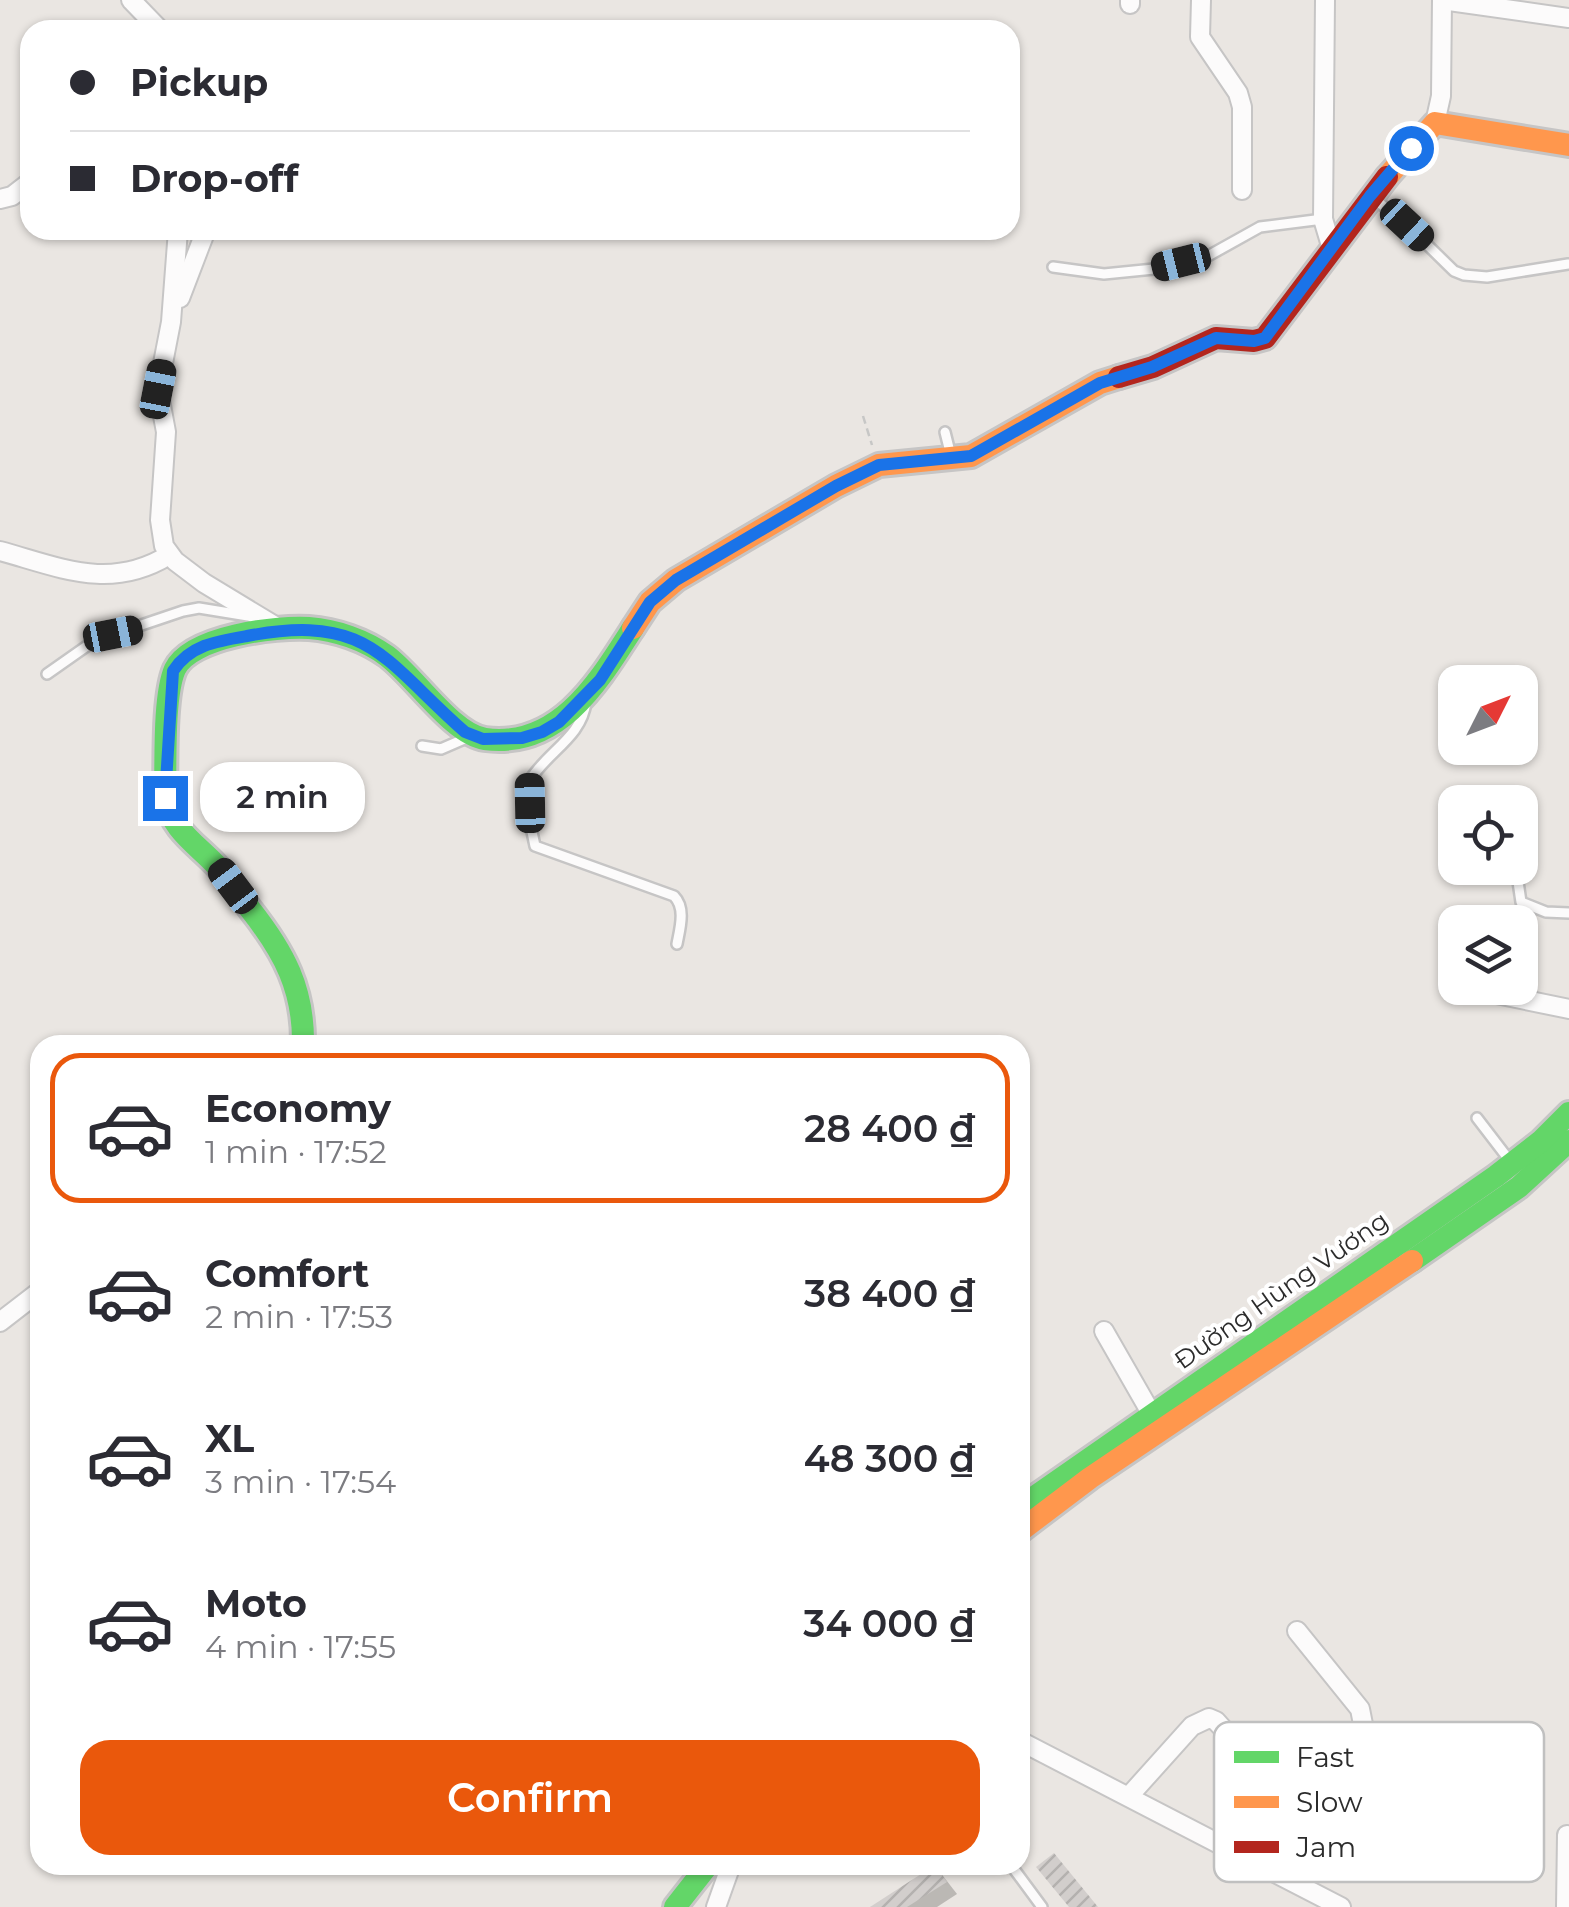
<!DOCTYPE html>
<html lang="en">
<head>
<meta charset="utf-8">
<style>
	:root { --surface:#fff; --page:#f7f7f7; --text:#2b2b33; --muted:#7c7c81; --line:#e1e1e2; --accent:#ea580c }
	body { margin:0; font-family:Montserrat,sans-serif; background:var(--page); color:var(--text); height:100vh; display:flex; flex-direction:column; font-size:38px; white-space:nowrap }
	* { box-sizing:border-box; margin:0 }
	p { font-size:32px; color:var(--muted) }
	.icon { flex:none; width:55px; height:55px; fill:none; stroke:currentColor; stroke-width:2; stroke-linecap:round; stroke-linejoin:round }
	.map { position:relative; flex:1; overflow:hidden }
	.panel { position:absolute; left:30px; top:1035px; width:1000px; height:840px; display:flex; flex-direction:column; background:var(--surface); border-radius:30px; box-shadow:0 2px 8px #0004 }
	.panel>* { flex:none }
	.banner { position:absolute; left:20px; top:20px; width:1000px; height:220px; border-radius:30px; box-shadow:0 2px 8px #0004; display:grid; align-content:center; height:220px; padding:0 50px; background:var(--surface) }
	.needle { width:65px; rotate:48deg }
	.controls { position:absolute; left:1438px; top:665px; display:grid; gap:20px }
	.controls a { display:grid; place-items:center; width:100px; height:100px; border-radius:20px; background:var(--surface); box-shadow:0 2px 8px #0004; font-size:50px }
	.end { position:absolute; width:45px; height:45px; margin:-22px; border:12px solid #1a73e8; background:#fff; box-shadow:0 0 0 5px #fff }
	.from { border-radius:50% }
	.bubble { position:absolute; height:70px; border-radius:30px; background:var(--surface); box-shadow:0 2px 8px #0004; font-size:32px; font-weight:600; line-height:70px; text-align:center }
	.car { position:absolute; width:30px; height:60px; margin:-30px -15px; border-radius:12px; box-shadow:0 0 8px 2px #0007; background:linear-gradient(#222 24%,#8ab4d8 0 40%,#222 0 76%,#8ab4d8 0 86%,#222 0) }
	.banner b { display:flex; align-items:center; gap:35px; height:95px; font-size:38px }
	.banner b+b { border-top:2px solid var(--line) }
	.banner i { width:25px; height:25px; background:var(--text) }
	ul { padding:18px 0 0; list-style:none }
	li { display:flex; align-items:center; gap:30px; height:150px; margin:0 20px 15px; padding:0 30px; border:5px solid transparent; border-radius:30px }
	li div { flex:1 }
	li b { display:block; font-size:38px }
	li em { font-style:normal; font-weight:600 }
	li.active { border-color:var(--accent) }
	li>.icon { width:90px; height:90px; stroke-width:1.5 }
	.cta { display:flex; gap:20px; margin-top:auto; padding:20px 50px }
	.cta a { flex:1; height:115px; border-radius:30px; background:var(--accent); color:#fff; font-size:40px; font-weight:600; line-height:115px; text-align:center }
	.map>svg:first-child { display:block }
	.shadow { fill:#0003 }
	.building { fill:url(#building-hatch) }
	.lines { fill:none; stroke-linecap:round; stroke-linejoin:round }
	.lane-casing { stroke:#c6c5c5; stroke-width:14 }
	.street-casing { stroke:#c6c5c5; stroke-width:22 }
	.fast-casing { stroke:#c6c5c5; stroke-width:28 }
	.slow-casing { stroke:#c6c5c5; stroke-width:28 }
	.jam-casing { stroke:#c6c5c5; stroke-width:28 }
	.path { stroke:#c7c7c6; stroke-width:2.5; stroke-dasharray:8 5; stroke-linecap:butt }
	.lane { stroke:#fcfbfb; stroke-width:9 }
	.street { stroke:#fcfbfb; stroke-width:18 }
	.fast { stroke:#63d668; stroke-width:22 }
	.slow { stroke:#ff974d; stroke-width:22 }
	.jam { stroke:#b3261e; stroke-width:22 }
	.route { stroke:#1a73e8; stroke-width:12 }
	.labels { text-anchor:middle; dominant-baseline:central; stroke-width:8; stroke-linejoin:round; paint-order:stroke }
	.street-label { font-size:25px; fill:#2c2c2c; stroke:#fff }
	.key { fill:#fff; stroke:#c0c0c0; stroke-width:2.5 }
	.key-label { font-size:28px; fill:#2c2c2c }
</style>
</head>
<body>
<div class="map">
<svg width="1569" height="1907" viewBox="0 0 1569 1907">
	<defs>
		<pattern id="building-hatch" width="6" height="6" patternUnits="userSpaceOnUse" patternTransform="scale(2.5)"><rect width="6" height="6" fill="#d2cecc"/><path d="M-1 1l2-2M0 6l6-6M5 7l2-2" fill="none" stroke="#b4b1af"/></pattern>
	</defs>
	<rect width="100%" height="100%" fill="#eae6e2"/>
	<path class="shadow" d="M936 1867 957 1894 937 1907H875Z"/>
	<g class="building">
		<path d="M1054 1853 1098 1907H1069L1036 1867Z"/>
		<path d="M935 1865 947 1882 907 1907H870Z"/>
	</g>
	<g class="lines">
		<defs>
			<g id="lane">
				<path d="M1372 197 1407 225 1454 271 1464 275 1487 277 1568 264"/>
				<path d="M1053 267 1104 274 1154 269 1208 256 1260 227 1323 219"/>
				<path d="M945 432 951 456"/>
				<path d="M47 674 94 641 183 611 199 608 248 616"/>
				<path d="M586 702C582 737 547 752 530 780L531 827 535 846 674 896C686 908 680 928 677 944"/>
				<path d="M422 746 441 749 471 736"/>
				<path d="M1512 800V802"/>
				<path d="M1516 868 1521 902 1546 912 1569 913"/>
				<path d="M1477 1118 1510 1161"/>
				<path d="M1011 1865 1042 1907"/>
			</g>
			<g id="street">
				<path d="M131 0 160 30"/>
				<path d="M1201 0 1200 37 1238 93 1242 107V190"/>
				<path d="M1325 0 1323 219 1332 249"/>
				<path d="M1442 0 1569 18"/>
				<path d="M1130 4V0"/>
				<path d="M1435 123 1441 96 1442 0"/>
				<path d="M0 199 12 196 30 182"/>
				<path d="M178 230 171 322 158 389 166 432 160 520 164 546 175 561 204 583 280 629"/>
				<path d="M180 298 206 230"/>
				<path d="M0 551C62 568 110 591 169 555"/>
				<path d="M1472 989 1569 1009"/>
				<path d="M0 1322 40 1291"/>
				<path d="M1104 1331 1151 1413"/>
				<path d="M1297 1631 1360 1709 1372 1770 1367 1830"/>
				<path d="M1020 1741 1341 1907"/>
				<path d="M1130 1795 1192 1726 1209 1718 1216 1721C1253 1760 1282 1806 1289 1860"/>
				<path d="M1282 1866C1327 1831 1362 1830 1417 1830"/>
				<path d="M716 1907 731 1865"/>
				<path d="M1566 1907 1567 1835"/>
			</g>
			<g id="fast">
				<path d="M303 1045C304 989 284 952 250 909 239 894 229 879 216 865 195 843 172 830 165 798 166 766 163 696 175 669 191 636 276 626 309 628 336 630 365 640 387 656 415 677 452 734 485 739 559 749 599 681 633 628"/>
				<path d="M1412 1261 1519 1187 1569 1141"/>
				<path d="M1020 1507 1496 1176 1541 1141 1569 1113"/>
				<path d="M675 1907 708 1865"/>
			</g>
			<g id="slow">
				<path d="M1387 177 1435 123 1569 145"/>
				<path d="M633 628 650 602 676 580 836 486 879 465 971 456 1100 383 1119 377"/>
				<path d="M1020 1531 1090 1478 1412 1261"/>
			</g>
			<path id="jam" d="M1119 377 1153 367 1216 338 1254 341 1265 338 1387 177"/>
		</defs>
		<use href="#lane" class="lane-casing"/>
		<use href="#street" class="street-casing"/>
		<use href="#fast" class="fast-casing"/>
		<use href="#slow" class="slow-casing"/>
		<use href="#jam" class="jam-casing"/>
		<path class="path" d="M863 416 872 445"/>
		<use href="#lane" class="lane"/>
		<use href="#street" class="street"/>
		<use href="#fast" class="fast"/>
		<use href="#slow" class="slow"/>
		<use href="#jam" class="jam"/>
	</g>
	<g class="lines">
		<path class="route" d="M165 798 173 671C190 645 217 641 247 636 370 613 383 660 465 732L483 739 522 738 542 732 559 722 600 680 650 602 676 580 836 486 879 465 971 456 1100 383 1152 367 1216 338 1254 341 1265 338 1370 196 1411 148"/>
	</g>
	<g class="labels">
		<g class="street-label">
			<text transform="translate(1281 1290) rotate(-35)">Đường Hùng Vương</text>
		</g>
	</g>
	<rect x="1214" y="1722" width="330" height="160" rx="15" class="key"/>
	<rect x="1234" y="1751" width="45" height="12" fill="#63d668"/>
	<rect x="1234" y="1796" width="45" height="12" fill="#ff974d"/>
	<rect x="1234" y="1841" width="45" height="12" fill="#b3261e"/>
	<g class="key-label">
		<text x="1296" y="1767">Fast</text>
		<text x="1296" y="1812">Slow</text>
		<text x="1296" y="1857">Jam</text>
	</g>
</svg>
<div class="controls">
<a><svg class="needle" viewBox="-14 -14 28 28"><path d="M0-13l5 13h-10z" fill="#e53935"/><path d="M0 13l5-13h-10z" fill="#7c7c81"/></svg></a>
<a><svg class="icon" aria-label="locate" viewBox="0 0 24 24"><circle cx="12" cy="12" r="6"/><path d="M12 2v4M12 18v4M2 12h4M18 12h4"/></svg></a>
<a><svg class="icon" aria-label="layers" viewBox="0 0 24 24"><path d="M12 4l9 5-9 5-9-5zM3 14l9 5 9-5"/></svg></a>
</div>
<i class="end from" style="left:1411px;top:148px"></i>
<i class="end" style="left:165px;top:798px"></i>
<div class="bubble" style="left:200px;top:762px;width:165px">2 min</div>
<i class="car" style="left:1407px;top:225px;rotate:133deg"></i>
<i class="car" style="left:1181px;top:262px;rotate:256deg"></i>
<i class="car" style="left:158px;top:389px;rotate:11deg"></i>
<i class="car" style="left:113px;top:634px;rotate:79deg"></i>
<i class="car" style="left:530px;top:803px;rotate:359deg"></i>
<i class="car" style="left:233px;top:886px;rotate:323deg"></i>
<div class="banner">
<b><i class="from"></i>Pickup</b>
<b><i></i>Drop-off</b>
</div>
<section class="panel">
<ul>
<li class="active"><svg class="icon" aria-label="car" viewBox="0 0 24 24"><path d="M5 17H2v-5l4-1 3-4h7l3 4 3 1v5h-3M9 17h6M6 11h13"/><circle cx="7" cy="17" r="2"/><circle cx="17" cy="17" r="2"/></svg><div><b>Economy</b><p>1 min · 17:52</p></div><em>28 400 ₫</em></li>
<li><svg class="icon" aria-label="car" viewBox="0 0 24 24"><path d="M5 17H2v-5l4-1 3-4h7l3 4 3 1v5h-3M9 17h6M6 11h13"/><circle cx="7" cy="17" r="2"/><circle cx="17" cy="17" r="2"/></svg><div><b>Comfort</b><p>2 min · 17:53</p></div><em>38 400 ₫</em></li>
<li><svg class="icon" aria-label="car" viewBox="0 0 24 24"><path d="M5 17H2v-5l4-1 3-4h7l3 4 3 1v5h-3M9 17h6M6 11h13"/><circle cx="7" cy="17" r="2"/><circle cx="17" cy="17" r="2"/></svg><div><b>XL</b><p>3 min · 17:54</p></div><em>48 300 ₫</em></li>
<li><svg class="icon" aria-label="car" viewBox="0 0 24 24"><path d="M5 17H2v-5l4-1 3-4h7l3 4 3 1v5h-3M9 17h6M6 11h13"/><circle cx="7" cy="17" r="2"/><circle cx="17" cy="17" r="2"/></svg><div><b>Moto</b><p>4 min · 17:55</p></div><em>34 000 ₫</em></li>
</ul>
<div class="cta"><a>Confirm</a></div>
</section>
</div>
</body>
</html>
